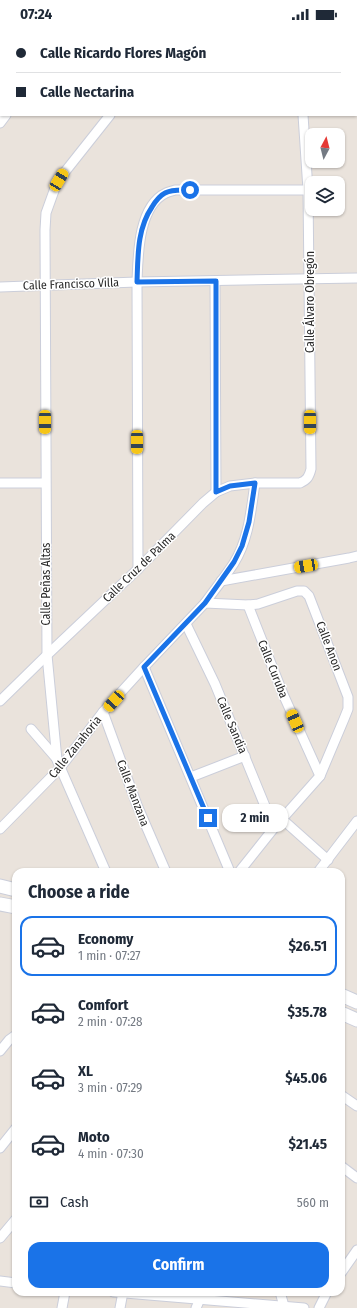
<!DOCTYPE html>
<html lang="en">
<head>
<meta charset="utf-8">
<style>
	:root { --surface:#fff; --page:#f2f2f3; --text:#1f2937; --muted:#747a83; --line:#e0e1e3; --accent:#1a73e8 }
	body { margin:0; font-family:"Fira Sans Condensed",sans-serif; background:var(--page); color:var(--text); height:100vh; display:flex; flex-direction:column; font-size:15px; white-space:nowrap }
	* { box-sizing:border-box; margin:0 }
	p { font-size:13px; color:var(--muted) }
	.icon { flex:none; width:22px; height:22px; fill:none; stroke:currentColor; stroke-width:2; stroke-linecap:round; stroke-linejoin:round }
	.map { position:relative; flex:1; overflow:hidden }
	.drawer { position:absolute; left:12px; top:840px; width:333px; height:428px; display:flex; flex-direction:column; background:var(--surface); border-radius:12px; box-shadow:0 1px 3px #0004 }
	.drawer>* { flex:none }
	.top-card { position:absolute; left:0px; top:0px; width:357px; height:88px; box-shadow:0 1px 3px #0004; display:grid; align-content:center; height:88px; padding:0 16px; background:var(--surface) }
	.needle { width:26px; rotate:7deg }
	.fabs { position:absolute; left:305px; top:100px; display:grid; gap:8px }
	.fabs a { display:grid; place-items:center; width:40px; height:40px; border-radius:8px; background:var(--surface); box-shadow:0 1px 3px #0004; font-size:20px }
	.end { position:absolute; width:18px; height:18px; margin:-9px; border:5px solid #1a73e8; background:#fff; box-shadow:0 0 0 2px #fff }
	.from { border-radius:50% }
	.bubble { position:absolute; height:28px; border-radius:12px; background:var(--surface); box-shadow:0 1px 3px #0004; font-size:13px; font-weight:700; line-height:28px; text-align:center }
	.car { position:absolute; width:12px; height:24px; margin:-12px -6px; border-radius:5px; box-shadow:0 0 3px 1px #0007; background:linear-gradient(#f5c518 24%,#345 0 40%,#f5c518 0 76%,#345 0 86%,#f5c518 0) }
	.top-card b { display:flex; align-items:center; gap:14px; height:38px; font-size:15px }
	.top-card b+b { border-top:1px solid var(--line) }
	.top-card i { width:10px; height:10px; background:var(--text) }
	ul { padding:0; list-style:none }
	li { display:flex; align-items:center; gap:12px; height:60px; margin:0 8px 6px; padding:0 8px; border:2px solid transparent; border-radius:12px }
	li div { flex:1 }
	li b { display:block; font-size:15px }
	li em { font-style:normal; font-weight:700 }
	li.selected { border-color:var(--accent) }
	li>.icon { width:36px; height:36px; stroke-width:1.5 }
	h2 { padding:0 16px; font-size:18px; line-height:48px }
	.pay { display:flex; align-items:center; gap:10px; height:44px; padding:0 16px; font-size:15px }
	.pay p { margin-inline-start:auto }
	.cta { display:flex; gap:8px; margin-top:auto; padding:8px 16px }
	.cta a { flex:1; height:46px; border-radius:12px; background:var(--accent); color:#fff; font-size:16px; font-weight:700; line-height:46px; text-align:center }
	.status { display:flex; justify-content:space-between; align-items:center; height:28px; padding:0 20px; background:var(--surface); direction:ltr }
	.status svg { height:11px; fill:currentColor }
	.map>svg:first-child { display:block }
	.lines { fill:none; stroke-linecap:round; stroke-linejoin:round }
	.street-casing { stroke:#cbceda; stroke-width:11 }
	.secondary-casing { stroke:#cbceda; stroke-width:15 }
	.street { stroke:#fff; stroke-width:9 }
	.secondary { stroke:#fff; stroke-width:13 }
	.route { stroke:#1a73e8; stroke-width:5 }
	.labels { text-anchor:middle; dominant-baseline:central; stroke-width:3; stroke-linejoin:round; paint-order:stroke }
	.street-label { font-size:12px; fill:#292929; stroke:#fff }
</style>
</head>
<body>
<div class="status"><b>07:24</b><svg viewBox="0 0 49 12"><path d="M0 12V9h3v3zM5 12V6h3v6zM10 12V3h3v9zM15 12V0h3v12zM26 1h20v11H26zM47 4h2v5h-2z"/></svg></div>
<div class="map">
<svg width="357" height="1280" viewBox="0 0 357 1280">
	<rect width="100%" height="100%" fill="#eae3dc"/>
	<g class="lines">
		<defs>
			<g id="street">
				<path d="M67 1 68 0"/>
				<path d="M303 1V0"/>
				<path d="M0 95 6 87"/>
				<path d="M215 253 216 464"/>
				<path d="M0 259 137 254 357 250"/>
				<path d="M0 455H45"/>
				<path d="M138 541 137 254C138 228 138 178 166 165 168 164 172 163 175 162H308"/>
				<path d="M221 553 349 530 357 528"/>
				<path d="M205 575C215 561 225 549 234 535 249 511 251 482 255 455"/>
				<path d="M248 577 283 666 320 748"/>
				<path d="M186 596 215 656 274 800"/>
				<path d="M144 639 230 844"/>
				<path d="M0 673 47 627 138 541 203 475 216 464 230 458 255 455H300C307 452 309 449 311 441L308 162 303 87"/>
				<path d="M103 684 137 777 166 844"/>
				<path d="M31 701 57 731"/>
				<path d="M191 749 245 728"/>
				<path d="M282 791 328 832"/>
				<path d="M0 801 60 740 103 684 144 639 205 575 248 577 258 576 297 563H304L309 568 348 669V681L344 691 320 748 274 800 239 844"/>
				<path d="M106 844 57 732 47 627 45 202 46 185 55 160 64 145 110 87"/>
				<path d="M318 844 357 793"/>
				<path d="M0 1023 9 1012 16 1007"/>
				<path d="M341 1067 357 1078"/>
				<path d="M0 1120 16 1100"/>
				<path d="M341 1138 357 1150"/>
				<path d="M0 1210 16 1191"/>
				<path d="M341 1245 357 1222"/>
				<path d="M0 1253 16 1255"/>
				<path d="M113 1264 304 1280"/>
				<path d="M280 1264 284 1278"/>
				<path d="M62 1280 65 1264"/>
				<path d="M120 1280 123 1264"/>
				<path d="M196 1280 203 1264"/>
				<path d="M319 1280 327 1264"/>
			</g>
			<g id="secondary">
				<path d="M0 858 16 862"/>
				<path d="M0 876 16 879"/>
				<path d="M341 967 357 974"/>
				<path d="M341 985 357 992"/>
			</g>
		</defs>
		<use href="#street" class="street-casing"/>
		<use href="#secondary" class="secondary-casing"/>
		<use href="#street" class="street"/>
		<use href="#secondary" class="secondary"/>
	</g>
	<g class="lines">
		<path class="route" d="M190 162C181 162 172 161 165 165 159 168 155 174 152 179 137 201 138 228 137 254L216 253V464L230 458 255 455 249 494 242 518 234 534 205 575 144 639 208 790"/>
	</g>
	<g class="labels">
		<g class="street-label">
			<text transform="translate(71 256) rotate(-2)">Calle Francisco Villa</text>
			<text transform="translate(310 274) rotate(-90)">Calle Álvaro Obregón</text>
			<text transform="translate(139 539) rotate(-44)">Calle Cruz de Palma</text>
			<text transform="translate(46 556) rotate(-90)">Calle Peñas Altas</text>
			<text transform="translate(329 618) rotate(69)">Calle Anon</text>
			<text transform="translate(273 641) rotate(68)">Calle Curuba</text>
			<text transform="translate(232 697) rotate(67)">Calle Sandia</text>
			<text transform="translate(75 719) rotate(-51)">Calle Zanahoria</text>
			<text transform="translate(133 765) rotate(69)">Calle Manzana</text>
		</g>
	</g>
</svg>
<div class="fabs">
<a><svg class="needle" viewBox="-14 -14 28 28"><path d="M0-13l5 13h-10z" fill="#e53935"/><path d="M0 13l5-13h-10z" fill="#747a83"/></svg></a>
<a><svg class="icon" aria-label="layers" viewBox="0 0 24 24"><path d="M12 4l9 5-9 5-9-5zM3 14l9 5 9-5"/></svg></a>
</div>
<i class="end from" style="left:190px;top:162px"></i>
<i class="end" style="left:208px;top:790px"></i>
<div class="bubble" style="left:222px;top:776px;width:66px">2 min</div>
<i class="car" style="left:59px;top:152px;rotate:31deg"></i>
<i class="car" style="left:45px;top:394px;rotate:180deg"></i>
<i class="car" style="left:310px;top:394px;rotate:180deg"></i>
<i class="car" style="left:137px;top:414px;rotate:180deg"></i>
<i class="car" style="left:306px;top:538px;rotate:260deg"></i>
<i class="car" style="left:114px;top:673px;rotate:222deg"></i>
<i class="car" style="left:295px;top:693px;rotate:336deg"></i>
<div class="top-card">
<b><i class="from"></i>Calle Ricardo Flores Magón</b>
<b><i></i>Calle Nectarina</b>
</div>
<section class="drawer">
<h2>Choose a ride</h2>
<ul>
<li class="selected"><svg class="icon" aria-label="car" viewBox="0 0 24 24"><path d="M5 17H2v-5l4-1 3-4h7l3 4 3 1v5h-3M9 17h6M6 11h13"/><circle cx="7" cy="17" r="2"/><circle cx="17" cy="17" r="2"/></svg><div><b>Economy</b><p>1 min · 07:27</p></div><em>$26.51</em></li>
<li><svg class="icon" aria-label="car" viewBox="0 0 24 24"><path d="M5 17H2v-5l4-1 3-4h7l3 4 3 1v5h-3M9 17h6M6 11h13"/><circle cx="7" cy="17" r="2"/><circle cx="17" cy="17" r="2"/></svg><div><b>Comfort</b><p>2 min · 07:28</p></div><em>$35.78</em></li>
<li><svg class="icon" aria-label="car" viewBox="0 0 24 24"><path d="M5 17H2v-5l4-1 3-4h7l3 4 3 1v5h-3M9 17h6M6 11h13"/><circle cx="7" cy="17" r="2"/><circle cx="17" cy="17" r="2"/></svg><div><b>XL</b><p>3 min · 07:29</p></div><em>$45.06</em></li>
<li><svg class="icon" aria-label="car" viewBox="0 0 24 24"><path d="M5 17H2v-5l4-1 3-4h7l3 4 3 1v5h-3M9 17h6M6 11h13"/><circle cx="7" cy="17" r="2"/><circle cx="17" cy="17" r="2"/></svg><div><b>Moto</b><p>4 min · 07:30</p></div><em>$21.45</em></li>
</ul>
<div class="pay"><svg class="icon" aria-label="cash" viewBox="0 0 24 24"><path d="M3 7h18v10H3z"/><circle cx="12" cy="12" r="2"/></svg>Cash<p>560 m</p></div>
<div class="cta"><a>Confirm</a></div>
</section>
</div>
</body>
</html>
